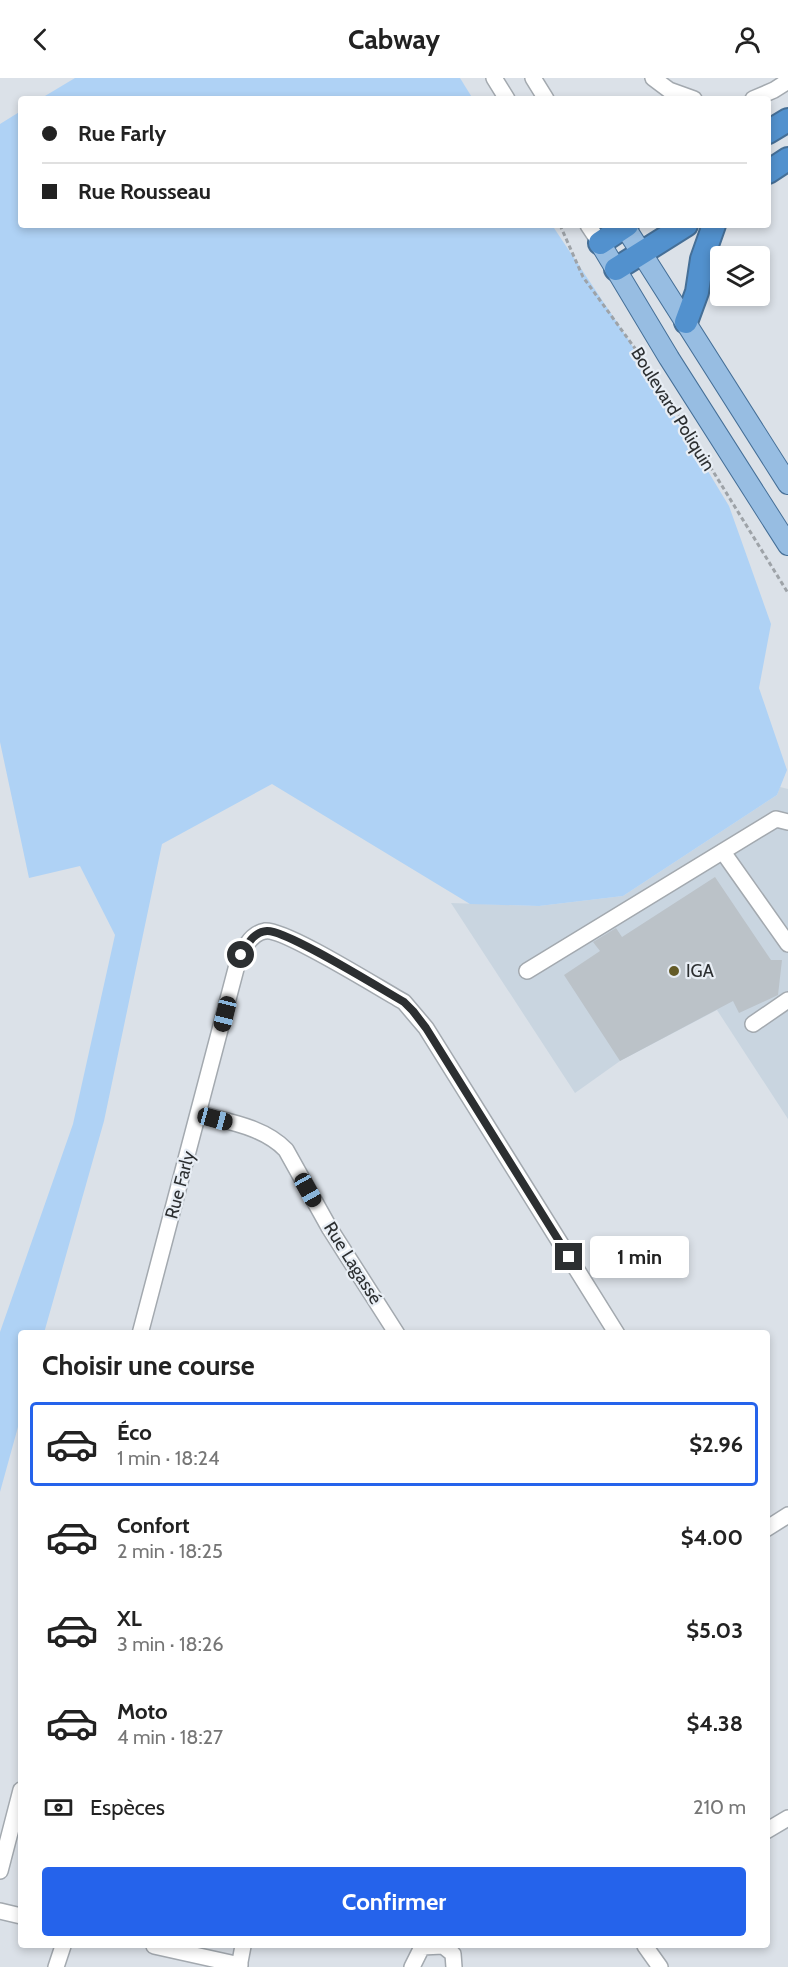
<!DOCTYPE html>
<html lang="fr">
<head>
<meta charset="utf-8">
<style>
	:root { --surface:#fff; --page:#f6f6f6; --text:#222; --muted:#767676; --line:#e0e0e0; --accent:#2563eb }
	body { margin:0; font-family:Cabin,sans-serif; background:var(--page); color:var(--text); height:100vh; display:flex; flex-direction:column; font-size:22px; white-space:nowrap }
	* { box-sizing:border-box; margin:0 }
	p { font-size:20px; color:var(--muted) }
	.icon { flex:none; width:33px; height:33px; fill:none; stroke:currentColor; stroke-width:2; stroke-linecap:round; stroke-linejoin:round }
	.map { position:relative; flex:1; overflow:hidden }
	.details { position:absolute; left:18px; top:1252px; width:752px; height:618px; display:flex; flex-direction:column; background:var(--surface); border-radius:6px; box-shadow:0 3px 9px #0003 }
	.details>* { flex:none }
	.banner { position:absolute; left:18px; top:18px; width:753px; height:132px; border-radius:6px; box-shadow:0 3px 9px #0003; display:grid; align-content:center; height:132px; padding:0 24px; background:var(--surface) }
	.buttons { position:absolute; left:710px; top:168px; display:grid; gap:12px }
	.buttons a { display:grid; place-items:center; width:60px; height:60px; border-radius:6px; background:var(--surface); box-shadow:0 3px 9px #0003; font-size:30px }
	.end { position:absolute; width:27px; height:27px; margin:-14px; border:8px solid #2c2f31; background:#fff; box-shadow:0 0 0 3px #fff }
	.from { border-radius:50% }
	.bubble { position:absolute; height:42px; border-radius:6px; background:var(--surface); box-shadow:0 3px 9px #0003; font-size:20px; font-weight:700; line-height:42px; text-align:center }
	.car { position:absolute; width:18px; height:36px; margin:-18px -9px; border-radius:8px; box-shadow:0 0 4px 2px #0007; background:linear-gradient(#222 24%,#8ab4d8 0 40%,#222 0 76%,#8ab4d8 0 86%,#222 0) }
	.banner b { display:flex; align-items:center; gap:21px; height:57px; font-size:22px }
	.banner b+b { border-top:2px solid var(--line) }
	.banner i { width:15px; height:15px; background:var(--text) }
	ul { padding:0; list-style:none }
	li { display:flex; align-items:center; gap:18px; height:84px; margin:0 12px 9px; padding:0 12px; border:3px solid transparent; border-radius:6px }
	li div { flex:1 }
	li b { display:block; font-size:22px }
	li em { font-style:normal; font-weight:700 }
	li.active { border-color:var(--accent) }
	li>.icon { width:54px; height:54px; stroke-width:1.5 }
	h2 { padding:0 24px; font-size:27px; line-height:72px }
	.pay { display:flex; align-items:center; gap:15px; height:66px; padding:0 24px; font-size:22px }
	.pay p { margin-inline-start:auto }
	.cta { display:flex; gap:12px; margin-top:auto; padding:12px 24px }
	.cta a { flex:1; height:69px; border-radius:6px; background:var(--accent); color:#fff; font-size:24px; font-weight:700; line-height:69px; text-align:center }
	header { display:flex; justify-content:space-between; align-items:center; height:78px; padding:0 24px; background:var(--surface); font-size:27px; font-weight:700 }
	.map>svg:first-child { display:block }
	.built { fill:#c9d5e0 }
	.green { fill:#afd2f5 }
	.building { fill:#bbc2c8 }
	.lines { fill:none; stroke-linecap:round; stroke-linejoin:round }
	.minor-casing { stroke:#a3a9af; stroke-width:18 }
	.major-casing { stroke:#456f97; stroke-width:22 }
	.highway-casing { stroke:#456f97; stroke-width:26 }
	.path { stroke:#9ea3a8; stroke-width:3; stroke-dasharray:4.5 3; stroke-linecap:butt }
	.minor { stroke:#fff; stroke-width:15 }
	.major { stroke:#97bde2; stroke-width:20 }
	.highway { stroke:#5291ce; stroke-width:22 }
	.route { stroke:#2c2f31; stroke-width:8 }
	.poi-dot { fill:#645b27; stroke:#e8eef5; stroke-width:2 }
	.labels { text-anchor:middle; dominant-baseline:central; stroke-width:4.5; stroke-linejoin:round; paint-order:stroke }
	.street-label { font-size:18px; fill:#2c2f31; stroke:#e8eef5 }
	.poi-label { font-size:18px; fill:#2c2f31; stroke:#e8eef5; text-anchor:start }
</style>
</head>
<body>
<header><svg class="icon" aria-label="back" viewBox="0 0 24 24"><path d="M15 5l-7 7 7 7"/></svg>Cabway<svg class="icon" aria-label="person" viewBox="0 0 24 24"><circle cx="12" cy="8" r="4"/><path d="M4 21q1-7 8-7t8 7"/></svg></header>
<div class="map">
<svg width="788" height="1889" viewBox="0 0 788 1889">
	<rect width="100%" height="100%" fill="#dbe1e8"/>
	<path class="built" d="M780 709 788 711V1041L717 932 620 983 575 1015 451 825 539 828 623 818 777 717Z"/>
	<g class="green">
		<path d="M75 0H460L473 21H40Z"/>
		<path d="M21 33V147H552L628 261 729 428 771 546 759 610 787 692 777 717 623 818 539 828 470 826 272 706 162 766 104 1043 44 1255 21 1256V1338L0 1414V1254L73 1046 115 857 80 788 29 800 0 664V46Z"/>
	</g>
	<path class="building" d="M715 799 771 882H782L778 917 739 935 733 923 620 983 564 897 600 873 593 864 616 850 622 859Z"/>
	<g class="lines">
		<defs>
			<g id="minor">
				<path d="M494 0 507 21"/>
				<path d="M533 0 546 21"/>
				<path d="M653 0 669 12 694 21"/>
				<path d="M753 21 774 12 788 3"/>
				<path d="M588 147 600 165"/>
				<path d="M723 774 788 866"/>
				<path d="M527 893 776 741 788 744"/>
				<path d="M753 946 788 922"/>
				<path d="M199 1036C229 1044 264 1049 286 1072L330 1151 397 1256"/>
				<path d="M140 1256 237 887C242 874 249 856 265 853 284 850 382 912 404 924L426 950 617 1256"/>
				<path d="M766 1451 788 1437"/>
				<path d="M766 1753 788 1740"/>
				<path d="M0 1793 21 1712"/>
				<path d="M0 1833 21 1838"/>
				<path d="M154 1868 240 1887"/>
				<path d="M645 1868 660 1889"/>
				<path d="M56 1889 63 1868"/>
				<path d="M239 1889 243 1868"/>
				<path d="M412 1889 422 1869 443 1868 453 1876 454 1889"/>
			</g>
			<g id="major">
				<path d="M625 149 788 406"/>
				<path d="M600 165 669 280 788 467"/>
			</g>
			<g id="highway">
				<path d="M768 54 788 42"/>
				<path d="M768 94 788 81"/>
				<path d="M600 165 627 147"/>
				<path d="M616 191 686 147"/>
				<path d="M686 244 697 214 702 181 714 147"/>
			</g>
		</defs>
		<use href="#minor" class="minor-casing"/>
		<use href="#major" class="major-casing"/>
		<use href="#highway" class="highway-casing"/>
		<path class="path" d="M560 147 583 199 650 291 788 515"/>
		<use href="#minor" class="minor"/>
		<use href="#major" class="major"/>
		<use href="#highway" class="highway"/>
	</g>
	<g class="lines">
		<path class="route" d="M241 877C248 866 253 854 267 853 287 852 381 911 404 924L413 933 426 950 569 1179"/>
	</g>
	<circle class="poi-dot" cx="674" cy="893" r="6"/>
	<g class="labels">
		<g class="street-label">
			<text transform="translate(673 331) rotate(58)">Boulevard Poliquin</text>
			<text transform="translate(180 1107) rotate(-75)">Rue Farly</text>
			<text transform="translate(353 1185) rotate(58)">Rue Lagassé</text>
		</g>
		<g class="poi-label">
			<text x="686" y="893">IGA</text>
		</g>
	</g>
</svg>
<div class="buttons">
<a><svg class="icon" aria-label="layers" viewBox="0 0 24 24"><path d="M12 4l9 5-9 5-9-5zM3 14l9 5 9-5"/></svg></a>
</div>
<i class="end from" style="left:241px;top:877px"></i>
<i class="end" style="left:569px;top:1179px"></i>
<div class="bubble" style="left:590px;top:1158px;width:99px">1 min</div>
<i class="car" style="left:225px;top:936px;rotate:194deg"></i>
<i class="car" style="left:215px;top:1041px;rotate:105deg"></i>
<i class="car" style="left:308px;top:1112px;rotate:151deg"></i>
<div class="banner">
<b><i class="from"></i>Rue Farly</b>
<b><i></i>Rue Rousseau</b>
</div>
<section class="details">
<h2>Choisir une course</h2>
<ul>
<li class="active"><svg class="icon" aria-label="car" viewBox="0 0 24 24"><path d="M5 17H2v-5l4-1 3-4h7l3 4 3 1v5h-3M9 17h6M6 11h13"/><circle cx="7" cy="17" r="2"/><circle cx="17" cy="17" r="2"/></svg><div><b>Éco</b><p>1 min · 18:24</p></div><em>$2.96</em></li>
<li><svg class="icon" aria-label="car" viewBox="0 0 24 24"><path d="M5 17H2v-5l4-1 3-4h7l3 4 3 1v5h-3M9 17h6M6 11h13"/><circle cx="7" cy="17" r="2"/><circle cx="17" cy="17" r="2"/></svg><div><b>Confort</b><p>2 min · 18:25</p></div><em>$4.00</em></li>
<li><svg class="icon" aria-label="car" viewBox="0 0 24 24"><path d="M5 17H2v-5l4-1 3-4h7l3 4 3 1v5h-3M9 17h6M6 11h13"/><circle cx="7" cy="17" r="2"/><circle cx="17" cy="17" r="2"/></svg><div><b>XL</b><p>3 min · 18:26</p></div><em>$5.03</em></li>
<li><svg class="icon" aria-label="car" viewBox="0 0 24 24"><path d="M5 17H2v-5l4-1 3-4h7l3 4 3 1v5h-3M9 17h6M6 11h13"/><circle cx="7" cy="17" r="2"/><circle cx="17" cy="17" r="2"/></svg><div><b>Moto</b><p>4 min · 18:27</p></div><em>$4.38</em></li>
</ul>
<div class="pay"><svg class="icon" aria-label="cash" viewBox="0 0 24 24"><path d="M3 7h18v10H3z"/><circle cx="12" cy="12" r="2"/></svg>Espèces<p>210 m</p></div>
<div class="cta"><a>Confirmer</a></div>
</section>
</div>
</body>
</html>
